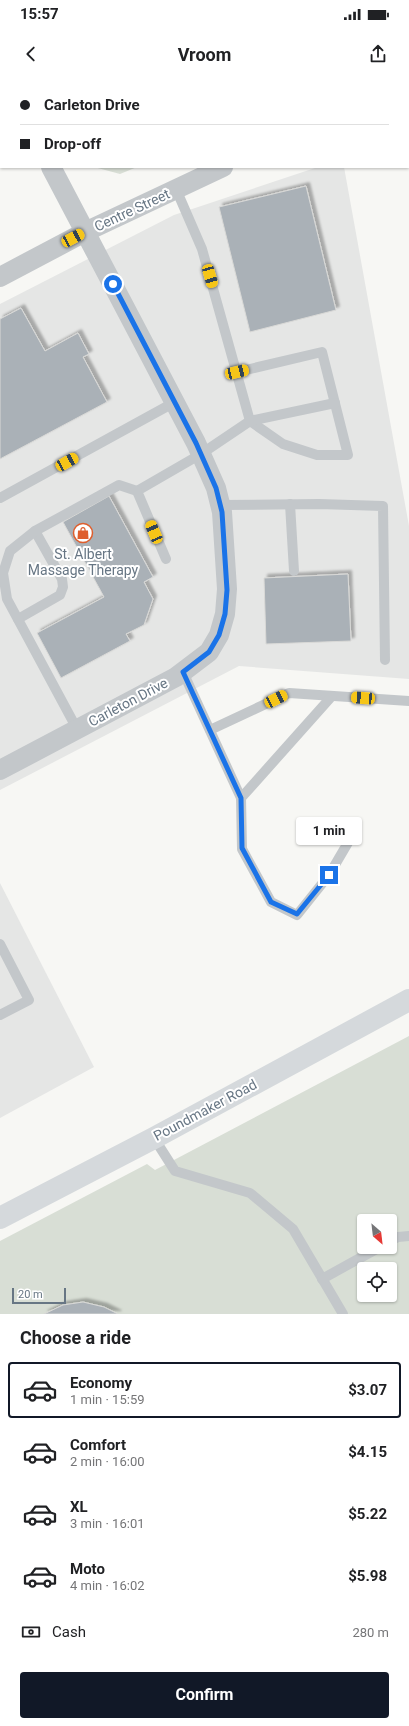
<!DOCTYPE html>
<html lang="en">
<head>
<meta charset="utf-8">
<style>
	:root { --surface:#fff; --page:#f6f6f6; --text:#202124; --muted:#757577; --line:#e0e0e0; --accent:#111827 }
	body { margin:0; font-family:Roboto,sans-serif; background:var(--page); color:var(--text); height:100vh; display:flex; flex-direction:column; font-size:15px; white-space:nowrap }
	* { box-sizing:border-box; margin:0 }
	p { font-size:13px; color:var(--muted) }
	.icon { flex:none; width:22px; height:22px; fill:none; stroke:currentColor; stroke-width:2; stroke-linecap:round; stroke-linejoin:round }
	.map { position:relative; height:1234px; overflow:hidden }
	.panel { display:flex; flex-direction:column; background:var(--surface); flex:1 }
	.panel>* { flex:none }
	.hud { position:absolute; left:0px; top:0px; width:409px; height:88px; box-shadow:0 1px 3px #0004; display:grid; align-content:center; height:88px; padding:0 20px; background:var(--surface) }
	.needle { width:26px; rotate:152deg }
	.fabs { position:absolute; left:357px; top:1134px; display:grid; gap:8px }
	.fabs a { display:grid; place-items:center; width:40px; height:40px; border-radius:4px; background:var(--surface); box-shadow:0 1px 3px #0004; font-size:20px }
	.scale { position:absolute; left:12px; bottom:10px; width:54px; box-sizing:border-box; padding-left:4px; border:2px solid #677684; border-top:0; font-size:11px; line-height:14px; white-space:nowrap; color:#677684; -webkit-text-stroke:3px #fff; paint-order:stroke }
	.end { position:absolute; width:18px; height:18px; margin:-9px; border:5px solid #1a73e8; background:#fff; box-shadow:0 0 0 2px #fff }
	.from { border-radius:50% }
	.bubble { position:absolute; height:28px; border-radius:4px; background:var(--surface); box-shadow:0 1px 3px #0004; font-size:13px; font-weight:700; line-height:28px; text-align:center }
	.car { position:absolute; width:12px; height:24px; margin:-12px -6px; border-radius:5px; box-shadow:0 0 3px 1px #0007; background:linear-gradient(#f5c518 24%,#345 0 40%,#f5c518 0 76%,#345 0 86%,#f5c518 0) }
	.hud b { display:flex; align-items:center; gap:14px; height:38px; font-size:15px }
	.hud b+b { border-top:1px solid var(--line) }
	.hud i { width:10px; height:10px; background:var(--text) }
	ul { padding:0; list-style:none }
	li { display:flex; align-items:center; gap:12px; height:56px; margin:0 8px 6px; padding:0 12px; border:2px solid transparent; border-radius:4px }
	li div { flex:1 }
	li b { display:block; font-size:15px }
	li em { font-style:normal; font-weight:700 }
	li.selected { border-color:var(--accent) }
	li>.icon { width:36px; height:36px; stroke-width:1.5 }
	h2 { padding:0 20px; font-size:18px; line-height:48px }
	.pay { display:flex; align-items:center; gap:10px; height:44px; padding:0 20px; font-size:15px }
	.pay p { margin-inline-start:auto }
	.button { display:flex; gap:8px; margin-top:auto; padding:8px 20px }
	.button a { flex:1; height:46px; border-radius:4px; background:var(--accent); color:#fff; font-size:16px; font-weight:700; line-height:46px; text-align:center }
	.status { display:flex; justify-content:space-between; align-items:center; height:28px; padding:0 20px; background:var(--surface); direction:ltr }
	.status svg { height:11px; fill:currentColor }
	header { display:flex; justify-content:space-between; align-items:center; height:52px; padding:0 20px; background:var(--surface); font-size:18px; font-weight:700 }
	.map>svg:first-child { display:block }
	.built { fill:#e5e6e5 }
	.green { fill:#d8ded5; fill-rule:evenodd }
	.building { fill:#aab1b7; stroke:#d9d9d7; filter:url(#shadow) }
	.lines { fill:none; stroke-linecap:round; stroke-linejoin:round }
	.lane { stroke:#c3c7ca; stroke-width:10 }
	.street { stroke:#c3c7ca; stroke-width:20 }
	.secondary { stroke:#d5d9dc; stroke-width:22 }
	.route { stroke:#1a73e8; stroke-width:5 }
	.labels { text-anchor:middle; dominant-baseline:central; stroke-width:4; stroke-linejoin:round; paint-order:stroke }
	.street-label { font-size:14px; fill:#677684; stroke:#fff }
	.poi-label { font-size:14px; fill:#677684; stroke:#fff }
</style>
</head>
<body>
<div class="status"><b>15:57</b><svg viewBox="0 0 49 12"><path d="M0 12V9h3v3zM5 12V6h3v6zM10 12V3h3v9zM15 12V0h3v12zM26 1h20v11H26zM47 4h2v5h-2z"/></svg></div>
<header><svg class="icon" aria-label="back" viewBox="0 0 24 24"><path d="M15 5l-7 7 7 7"/></svg>Vroom<svg class="icon" aria-label="share" viewBox="0 0 24 24"><path d="M12 15V3M7 8l5-5 5 5M5 13v7h14v-7"/></svg></header>
<div class="map">
<svg width="409" height="1234" viewBox="0 0 409 1234">
	<defs>
		<filter id="shadow"><feDropShadow dx="3.5" dy="-3.5" stdDeviation="1" flood-color="#0004"/></filter>
	</defs>
	<rect width="100%" height="100%" fill="#f7f7f4"/>
	<g class="built">
		<path d="M318 87H344L409 446V599L239 586 0 710V224L174 135Z"/>
		<path d="M0 803 94 987 0 1038Z"/>
	</g>
	<g class="green">
		<path d="M33 0H293L294 1H33Z"/>
		<path d="M94 87H137L120 94Z"/>
		<path d="M409 956V1234H0V1161L147 1084 155 1090ZM364 1141H390V1167H364ZM364 1189H390V1215H364Z"/>
	</g>
	<g class="building">
		<path d="M306 106 336 230 250 252 219 127Z"/>
		<path d="M21 228 45 271 78 253 89 274 83 277 107 322 0 379V239Z"/>
		<path d="M109 416 153 497 144 502 153 519 144 545 126 554 130 561 61 598 37 553 104 517 63 442Z"/>
		<path d="M348 494 351 561 266 564 264 498Z"/>
		<path d="M83 1222 104 1227 118 1234H44L63 1225Z"/>
	</g>
	<g class="lines">
		<g class="lane">
			<path d="M176 109 202 169 250 341 283 364 317 375H348L322 272 237 292"/>
			<path d="M0 418 175 322"/>
			<path d="M290 424 294 491"/>
			<path d="M220 425 319 424 383 426 385 580"/>
			<path d="M166 479 137 411 201 374 250 341 335 323"/>
			<path d="M18 539 60 515 63 507 62 499 35 451"/>
			<path d="M183 592 241 718 242 769 271 822 297 835 329 795 356 749"/>
			<path d="M77 649 7 519 3 493 10 471 35 451 119 405 137 411"/>
			<path d="M210 650 289 613 409 621"/>
			<path d="M241 718 332 616"/>
			<path d="M0 864 29 920 0 935"/>
			<path d="M154 1058 175 1091 250 1113 293 1149 343 1234"/>
			<path d="M390 1161 398 1157 409 1156"/>
			<path d="M322 1199 380 1167"/>
		</g>
		<g class="street">
			<path d="M6 0V1"/>
			<path d="M0 197 85 152 223 87"/>
			<path d="M0 690 176 597 209 572 219 555 225 534 227 509 222 432 216 408 196 363 51 87"/>
		</g>
		<g class="secondary">
			<path d="M362 0V1"/>
			<path d="M0 1138 154 1058 409 920"/>
		</g>
	</g>
	<g class="lines">
		<path class="route" d="M113 204 196 363 216 408 222 432 227 510 225 534 219 555 209 572 183 592 241 718 242 768 271 822 297 834 329 795"/>
	</g>
	<defs>
		<symbol id="shop-ring" viewBox="-11 -11 22 22"><circle r="9.5" fill="#fff" stroke="#de5e2d" stroke-width="1.5"/><path d="M-5-2.5h2.3a2.7 3.5 0 0 1 5.4 0H5L5.5 6h-11ZM-1.5-2.5h3a1.5 2.3 0 0 0-3 0Z" fill="#de5e2d"/></symbol>
	</defs>
	<g fill-rule="evenodd">
		<use href="#shop-ring" x="72" y="442" width="22" height="22"/>
	</g>
	<g class="labels">
		<g class="street-label">
			<text transform="translate(132 130) rotate(-25)">Centre Street</text>
			<text transform="translate(128 622) rotate(-28)">Carleton Drive</text>
			<text transform="translate(205 1030) rotate(-28)">Poundmaker Road</text>
		</g>
		<g class="poi-label">
			<text x="83" y="474">St. Albert<tspan x="83" dy="16">Massage Therapy</tspan></text>
		</g>
	</g>
</svg>
<div class="fabs">
<a><svg class="needle" viewBox="-14 -14 28 28"><path d="M0-13l5 13h-10z" fill="#e53935"/><path d="M0 13l5-13h-10z" fill="#757577"/></svg></a>
<a><svg class="icon" aria-label="locate" viewBox="0 0 24 24"><circle cx="12" cy="12" r="6"/><path d="M12 2v4M12 18v4M2 12h4M18 12h4"/></svg></a>
</div>
<div class="scale">20 m</div>
<i class="end from" style="left:113px;top:204px"></i>
<i class="end" style="left:329px;top:795px"></i>
<div class="bubble" style="left:296px;top:737px;width:66px">1 min</div>
<i class="car" style="left:73px;top:158px;rotate:62deg"></i>
<i class="car" style="left:210px;top:196px;rotate:164deg"></i>
<i class="car" style="left:237px;top:292px;rotate:77deg"></i>
<i class="car" style="left:67px;top:382px;rotate:61deg"></i>
<i class="car" style="left:154px;top:452px;rotate:337deg"></i>
<i class="car" style="left:363px;top:618px;rotate:274deg"></i>
<i class="car" style="left:276px;top:619px;rotate:64deg"></i>
<div class="hud">
<b><i class="from"></i>Carleton Drive</b>
<b><i></i>Drop-off</b>
</div>
</div>
<section class="panel">
<h2>Choose a ride</h2>
<ul>
<li class="selected"><svg class="icon" aria-label="car" viewBox="0 0 24 24"><path d="M5 17H2v-5l4-1 3-4h7l3 4 3 1v5h-3M9 17h6M6 11h13"/><circle cx="7" cy="17" r="2"/><circle cx="17" cy="17" r="2"/></svg><div><b>Economy</b><p>1 min · 15:59</p></div><em>$3.07</em></li>
<li><svg class="icon" aria-label="car" viewBox="0 0 24 24"><path d="M5 17H2v-5l4-1 3-4h7l3 4 3 1v5h-3M9 17h6M6 11h13"/><circle cx="7" cy="17" r="2"/><circle cx="17" cy="17" r="2"/></svg><div><b>Comfort</b><p>2 min · 16:00</p></div><em>$4.15</em></li>
<li><svg class="icon" aria-label="car" viewBox="0 0 24 24"><path d="M5 17H2v-5l4-1 3-4h7l3 4 3 1v5h-3M9 17h6M6 11h13"/><circle cx="7" cy="17" r="2"/><circle cx="17" cy="17" r="2"/></svg><div><b>XL</b><p>3 min · 16:01</p></div><em>$5.22</em></li>
<li><svg class="icon" aria-label="car" viewBox="0 0 24 24"><path d="M5 17H2v-5l4-1 3-4h7l3 4 3 1v5h-3M9 17h6M6 11h13"/><circle cx="7" cy="17" r="2"/><circle cx="17" cy="17" r="2"/></svg><div><b>Moto</b><p>4 min · 16:02</p></div><em>$5.98</em></li>
</ul>
<div class="pay"><svg class="icon" aria-label="cash" viewBox="0 0 24 24"><path d="M3 7h18v10H3z"/><circle cx="12" cy="12" r="2"/></svg>Cash<p>280 m</p></div>
<div class="button"><a>Confirm</a></div>
</section>
</body>
</html>
